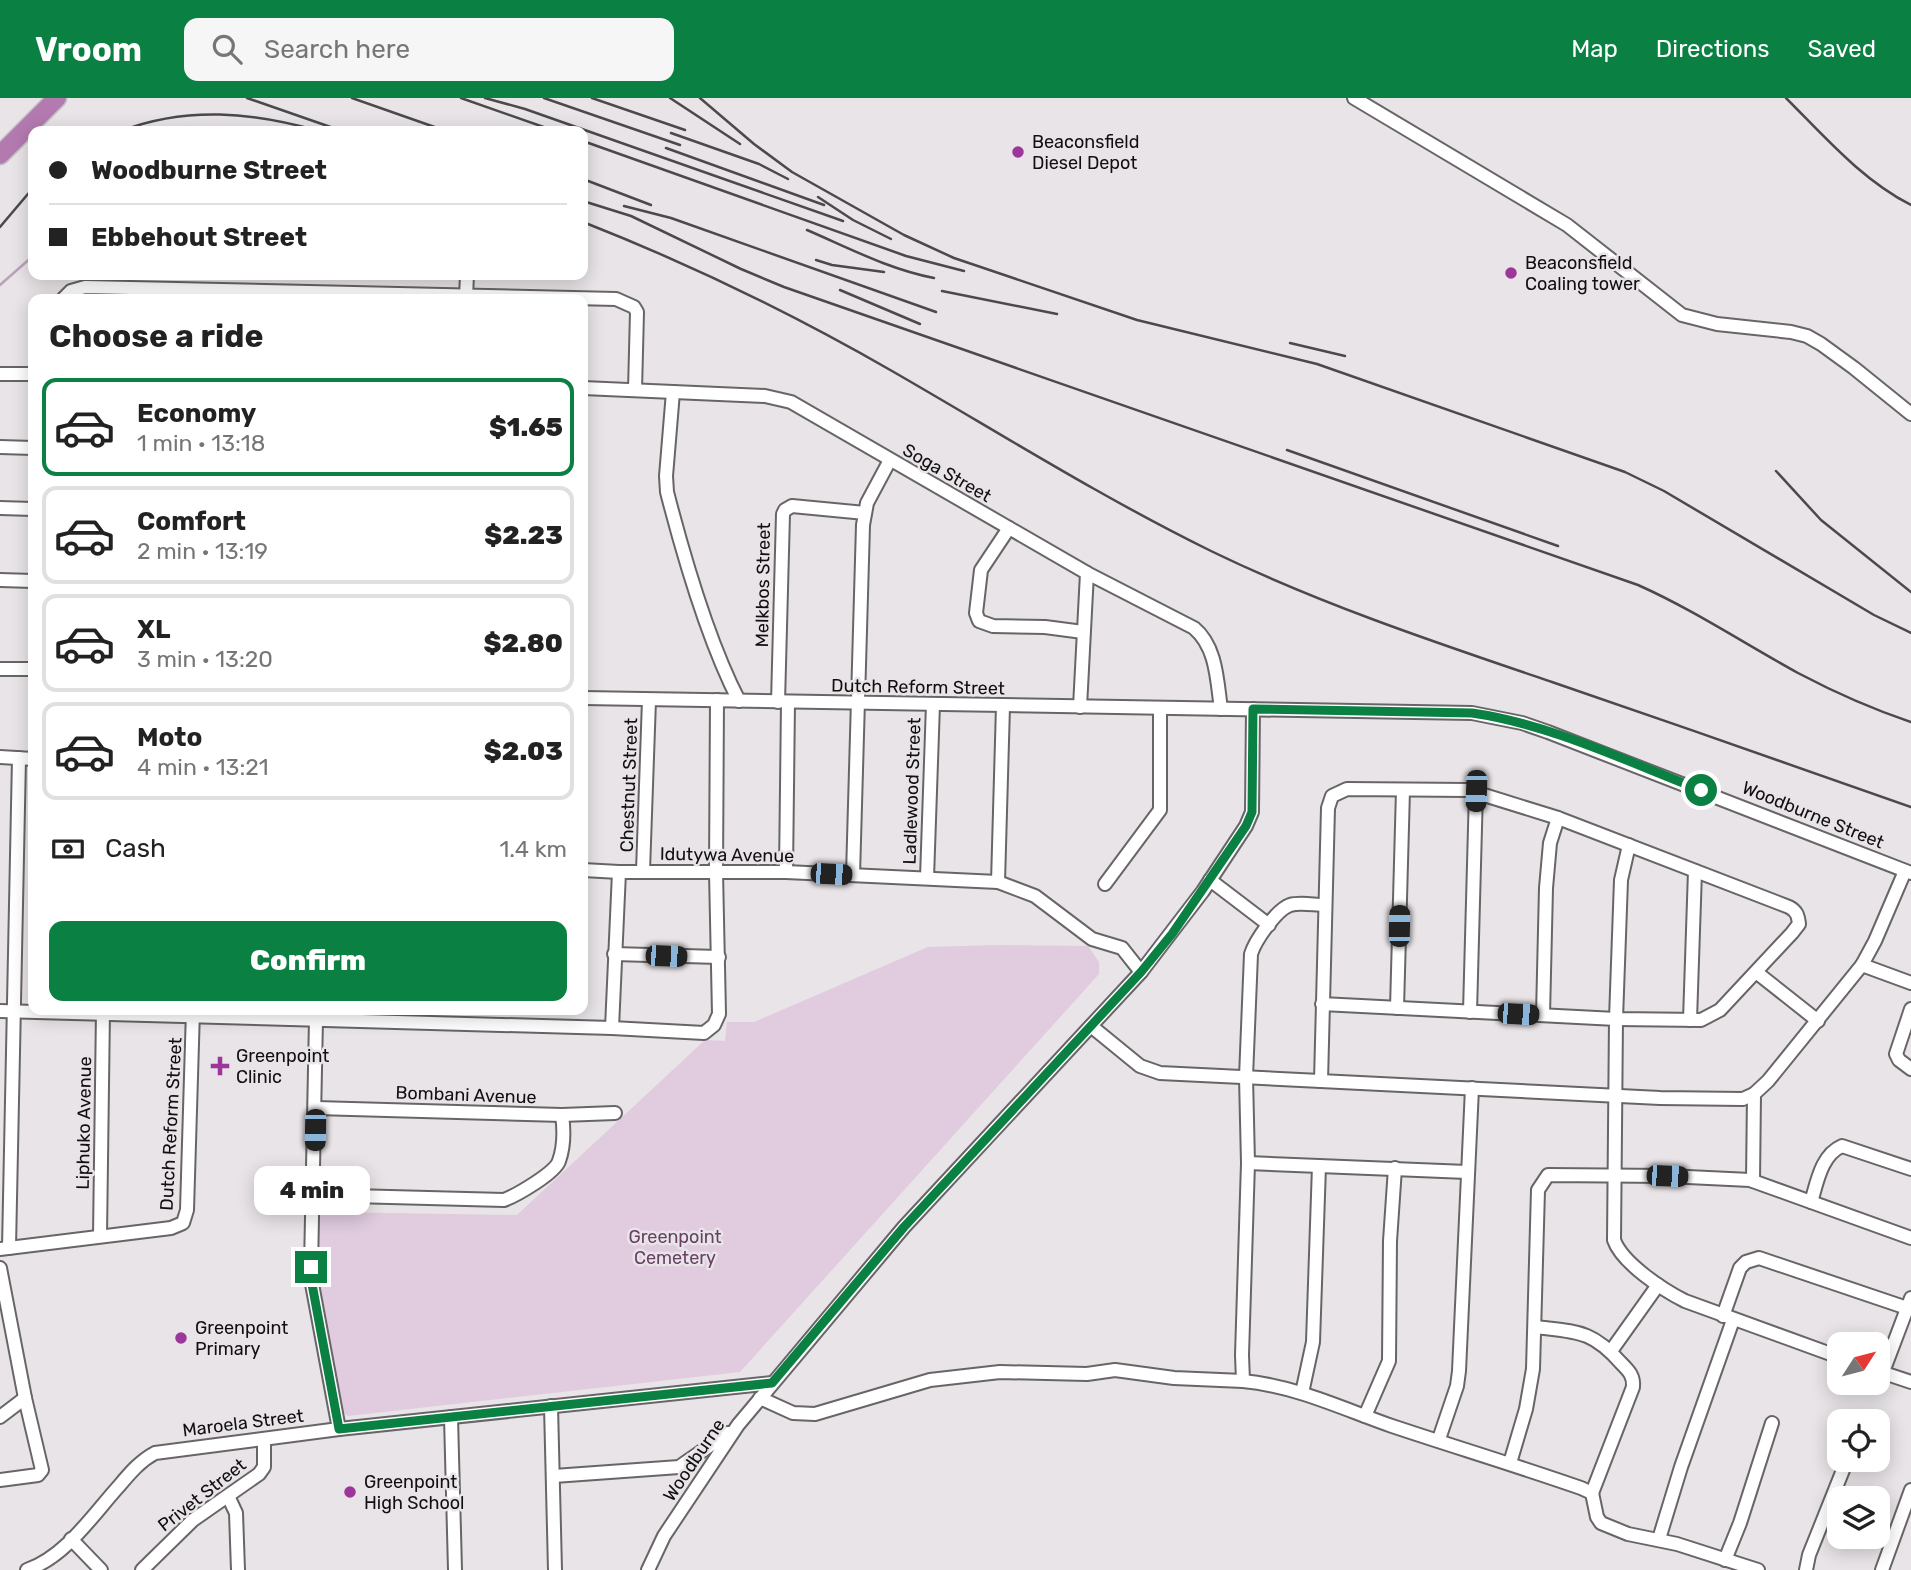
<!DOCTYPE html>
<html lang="en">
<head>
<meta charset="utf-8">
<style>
	:root { --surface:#fff; --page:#f6f6f6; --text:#222; --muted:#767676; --line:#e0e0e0; --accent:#0b8043 }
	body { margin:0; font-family:Rubik,sans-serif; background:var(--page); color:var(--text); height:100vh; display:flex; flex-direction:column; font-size:26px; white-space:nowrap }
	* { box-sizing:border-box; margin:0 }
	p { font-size:23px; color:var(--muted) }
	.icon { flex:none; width:38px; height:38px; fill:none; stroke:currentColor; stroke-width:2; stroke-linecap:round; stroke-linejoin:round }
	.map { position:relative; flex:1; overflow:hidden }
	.sheet { position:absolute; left:28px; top:196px; width:560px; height:721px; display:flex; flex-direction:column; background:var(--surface); border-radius:14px; box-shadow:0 4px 18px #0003 }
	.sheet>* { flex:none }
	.guide { position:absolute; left:28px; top:28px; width:560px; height:154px; border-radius:14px; box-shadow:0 4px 18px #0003; display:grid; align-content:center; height:154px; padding:0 21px; background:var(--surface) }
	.needle { width:46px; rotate:54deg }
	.tools { position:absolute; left:1827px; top:1234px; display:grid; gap:14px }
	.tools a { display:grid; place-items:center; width:63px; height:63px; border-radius:14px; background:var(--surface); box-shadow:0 4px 18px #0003; font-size:35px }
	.end { position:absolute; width:32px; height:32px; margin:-16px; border:9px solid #0b8043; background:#fff; box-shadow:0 0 0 4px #fff }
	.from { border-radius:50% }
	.bubble { position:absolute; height:49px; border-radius:14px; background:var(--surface); box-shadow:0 4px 18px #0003; font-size:23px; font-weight:800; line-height:49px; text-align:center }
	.car { position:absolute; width:21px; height:42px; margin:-21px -10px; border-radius:9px; box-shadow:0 0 5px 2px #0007; background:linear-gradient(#222 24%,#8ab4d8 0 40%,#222 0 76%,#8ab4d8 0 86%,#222 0) }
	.guide b { display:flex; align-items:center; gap:24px; height:66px; font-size:26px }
	.guide b+b { border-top:2px solid var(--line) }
	.guide i { width:18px; height:18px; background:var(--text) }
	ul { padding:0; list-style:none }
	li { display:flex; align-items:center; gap:21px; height:98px; margin:0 14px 10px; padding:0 7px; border:4px solid var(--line); border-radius:14px }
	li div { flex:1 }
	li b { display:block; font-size:26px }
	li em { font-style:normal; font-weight:800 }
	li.on { border-color:var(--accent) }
	li>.icon { width:63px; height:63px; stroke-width:1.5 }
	h2 { padding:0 21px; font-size:32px; line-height:84px }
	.pay { display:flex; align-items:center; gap:18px; height:77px; padding:0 21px; font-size:26px }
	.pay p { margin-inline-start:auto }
	.cta { display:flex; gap:14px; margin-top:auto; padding:14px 21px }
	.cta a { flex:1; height:80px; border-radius:14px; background:var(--accent); color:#fff; font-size:28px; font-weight:800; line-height:80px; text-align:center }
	header { display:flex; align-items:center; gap:42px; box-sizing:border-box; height:98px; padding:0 35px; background:var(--accent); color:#fff }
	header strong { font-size:33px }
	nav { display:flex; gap:38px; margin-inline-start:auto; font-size:24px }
	.search { width:490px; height:63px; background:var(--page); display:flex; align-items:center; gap:18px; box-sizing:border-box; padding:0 24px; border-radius:14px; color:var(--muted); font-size:26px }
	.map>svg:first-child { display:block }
	.green { fill:#e0cbdf }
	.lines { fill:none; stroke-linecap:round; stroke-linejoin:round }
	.stream { stroke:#bda1ba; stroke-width:2.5 }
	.minor-casing { stroke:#686568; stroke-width:16 }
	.highway-casing { stroke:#c1c1c1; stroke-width:21 }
	.minor { stroke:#fff; stroke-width:12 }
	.highway { stroke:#b37aaf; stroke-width:18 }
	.rail { stroke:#4b494b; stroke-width:2.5 }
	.route { stroke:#0b8043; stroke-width:9 }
	.poi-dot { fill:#9d369a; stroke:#e8e4e7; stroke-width:2.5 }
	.labels { text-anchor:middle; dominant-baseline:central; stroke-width:5; stroke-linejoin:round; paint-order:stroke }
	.poi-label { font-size:18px; fill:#110f11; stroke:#e8e4e7; text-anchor:start }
	.street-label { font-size:18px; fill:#110f11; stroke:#e8e4e7 }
	.park-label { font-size:18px; fill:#694166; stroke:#e8e4e7 }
</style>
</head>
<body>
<header>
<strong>Vroom</strong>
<div class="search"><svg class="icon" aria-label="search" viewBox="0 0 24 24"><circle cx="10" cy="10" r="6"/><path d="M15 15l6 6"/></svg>Search here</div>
<nav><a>Map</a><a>Directions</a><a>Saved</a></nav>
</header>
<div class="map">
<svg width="1911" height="1472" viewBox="0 0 1911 1472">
	<rect width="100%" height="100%" fill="#e8e4e7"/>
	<path class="green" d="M1001 847 1088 848 1099 864V876L740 1274 348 1318 341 1313 317 1186 319 1119 326 1114 517 1117 705 942 725 943 727 924H754L928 849Z"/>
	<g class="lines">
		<g class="stream">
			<path d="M180 33 192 29"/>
			<path d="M0 187 33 158"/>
		</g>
		<defs>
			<g id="minor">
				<path d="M1354 0 1567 127 1682 217 1717 226 1791 234 1807 238 1821 246 1854 270 1911 316"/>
				<path d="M466 199 467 177"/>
				<path d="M63 201 71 193 85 189 616 201 634 209 637 214 635 292"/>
				<path d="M0 276H33"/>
				<path d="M583 290 765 298 791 304 1087 475 1194 530C1217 549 1217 584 1221 611"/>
				<path d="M673 294 666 378 667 394C684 460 708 543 739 603"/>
				<path d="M0 349 33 350"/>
				<path d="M0 410 33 411"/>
				<path d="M1009 430 981 472 976 515 979 523 993 528 1045 529 1083 534"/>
				<path d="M0 482 33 483"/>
				<path d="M0 571H33"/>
				<path d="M583 600 1472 615 1522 625 1548 634 1911 775"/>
				<path d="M778 604 783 416 785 412 792 408 865 415"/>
				<path d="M1080 609 1087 475"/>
				<path d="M0 659 33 661"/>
				<path d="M1629 747 1621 782 1616 921 1614 1142C1622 1165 1663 1192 1685 1203L1839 1259"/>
				<path d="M583 772 619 774H786L998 784 1035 798 1092 841 1122 850 1141 874"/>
				<path d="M643 773 649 602"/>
				<path d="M786 774 788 604"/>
				<path d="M853 777 863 427 867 405 890 362"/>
				<path d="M927 780 933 606"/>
				<path d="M1210 782 1269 827"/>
				<path d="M998 784 1003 608"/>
				<path d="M1105 786 1160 712V610"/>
				<path d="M1324 807C1314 807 1300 804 1290 807 1276 812 1255 843 1251 856L1246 979 1248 1065 1242 1257 1243 1283C1296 1288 1343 1311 1392 1328 1455 1349 1518 1368 1581 1390L1592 1395 1597 1419 1601 1425 1628 1436 1677 1446 1758 1472"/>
				<path d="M614 856 719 859"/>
				<path d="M1862 867 1911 885"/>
				<path d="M1756 874 1818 923"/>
				<path d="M1397 910 1403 692"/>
				<path d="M1911 911 1896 956 1899 962 1911 971"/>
				<path d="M0 913 612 930 704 935 714 927 719 916 716 774 717 602"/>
				<path d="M1470 914 1476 693"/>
				<path d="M1543 917 1546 790 1550 745 1558 720"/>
				<path d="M316 921 311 1169 312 1186 339 1331"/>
				<path d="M1690 922 1695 773"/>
				<path d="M1091 928 1140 968 1160 975 1660 1000 1743 1001 1754 996 1768 983 1862 867 1875 843 1905 773"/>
				<path d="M612 930 619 774"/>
				<path d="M1321 983 1328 710 1332 698 1347 691 1468 692 1558 720 1789 809C1797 813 1798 818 1799 826L1792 835 1720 912 1701 922 1616 921 1322 906"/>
				<path d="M316 1010 562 1017 615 1015"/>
				<path d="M1248 1065 1467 1074"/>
				<path d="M1753 1083 1754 996"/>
				<path d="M314 1097 504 1102C517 1097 555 1075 559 1063 564 1049 564 1031 562 1017"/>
				<path d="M1811 1104C1817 1085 1821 1057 1842 1048L1911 1071"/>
				<path d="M100 1138 103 912"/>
				<path d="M9 1150 19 660"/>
				<path d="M0 1151 171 1130 183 1125 187 1112 193 912"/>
				<path d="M0 1170 25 1300 42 1372 38 1377 0 1382"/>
				<path d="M1723 1218 1740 1170 1746 1164 1759 1160 1907 1210"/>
				<path d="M1536 1229C1577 1234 1592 1232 1621 1265 1629 1273 1634 1278 1633 1289L1592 1395"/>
				<path d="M1611 1253 1658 1187"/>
				<path d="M1878 1273 1911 1284"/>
				<path d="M1883 1274 1911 1200"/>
				<path d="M1302 1295 1313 1244 1319 1068"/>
				<path d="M760 1300 793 1315 815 1316 930 1282 1000 1274 1087 1276 1115 1272 1174 1280 1243 1283"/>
				<path d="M551 1308 555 1472"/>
				<path d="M1365 1318 1389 1263 1390 1143 1395 1070"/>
				<path d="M0 1319 25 1300"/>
				<path d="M451 1319 455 1472"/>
				<path d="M1439 1341 1457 1288 1459 1273 1472 990"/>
				<path d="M1510 1365 1526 1311 1533 1271 1538 1092 1548 1077 1667 1078 1750 1082 1911 1140"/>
				<path d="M554 1378 679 1369 728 1335"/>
				<path d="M228 1398 236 1415 238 1472"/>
				<path d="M71 1441 101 1472"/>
				<path d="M1659 1441 1681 1369 1733 1222"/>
				<path d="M1725 1462 1740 1425 1772 1325"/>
				<path d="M27 1472C66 1458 92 1418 119 1388 130 1375 140 1363 155 1355L339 1331 772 1285"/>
				<path d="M142 1472 193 1422 259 1376 264 1369V1341"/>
				<path d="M648 1472 664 1438 738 1327 904 1129 1141 874 1203 793 1246 728 1252 714 1253 611"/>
				<path d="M1806 1472 1809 1457 1847 1362"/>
				<path d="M1882 1472 1911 1392"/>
			</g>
			<path id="highway" d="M0 57 57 0"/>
		</defs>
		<use href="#minor" class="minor-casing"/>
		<use href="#highway" class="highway-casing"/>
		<use href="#minor" class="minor"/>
		<use href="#highway" class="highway"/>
		<g class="rail">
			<path d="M247 0 342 33"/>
			<path d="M352 0 446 33"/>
			<path d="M461 0 555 33"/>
			<path d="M485 0 525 11 843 123"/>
			<path d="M544 0 680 47"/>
			<path d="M592 0 685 32"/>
			<path d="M670 0 740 46"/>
			<path d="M700 0 754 46 792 74 904 137 954 160 1137 222 1317 266 1625 374 1664 393 1874 517 1911 535"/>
			<path d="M1786 0C1825 39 1862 82 1911 107"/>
			<path d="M121 33C186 8 253 14 319 33"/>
			<path d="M671 35 759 66 788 81"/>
			<path d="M583 43 906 158 964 173"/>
			<path d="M666 50 824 107"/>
			<path d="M583 81 651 107"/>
			<path d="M818 99 853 122 891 141"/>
			<path d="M583 103 631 118 741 171 784 189 1638 487C1694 512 1745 546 1798 575 1834 594 1872 611 1911 624"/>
			<path d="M624 108 671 120 936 214"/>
			<path d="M583 124C690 166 793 216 892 273 998 334 1101 399 1211 453 1320 506 1437 545 1552 584 1672 625 1791 667 1911 709"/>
			<path d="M0 129 33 90"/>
			<path d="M807 132C849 150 888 171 934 180"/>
			<path d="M816 162 832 167 884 174"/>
			<path d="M840 192 920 226"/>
			<path d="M942 193 1057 216"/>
			<path d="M1290 245 1345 258"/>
			<path d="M1287 352 1558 448"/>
			<path d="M1776 373 1821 422 1911 494"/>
		</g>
	</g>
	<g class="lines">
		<path class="route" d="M311 1169 312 1186 339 1331 772 1285 904 1129 1141 874 1172 836 1246 728 1252 714 1253 611 1472 615C1550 626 1628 664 1701 692"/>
	</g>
	<g class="poi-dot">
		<circle cx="1018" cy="54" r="7"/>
		<circle cx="1511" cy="175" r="7"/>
		<path d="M216.5 957.5h7v7h7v7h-7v7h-7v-7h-7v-7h7z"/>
		<circle cx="181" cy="1240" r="7"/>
		<circle cx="350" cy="1394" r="7"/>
	</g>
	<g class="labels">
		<g class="poi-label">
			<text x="1032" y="44">Beaconsfield<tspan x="1032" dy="21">Diesel Depot</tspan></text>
			<text x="1525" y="165">Beaconsfield<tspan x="1525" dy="21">Coaling tower</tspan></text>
			<text x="236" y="958">Greenpoint<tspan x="236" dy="21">Clinic</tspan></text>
			<text x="195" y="1230">Greenpoint<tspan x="195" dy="21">Primary</tspan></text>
			<text x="364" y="1384">Greenpoint<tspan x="364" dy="21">High School</tspan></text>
		</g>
		<g class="street-label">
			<text transform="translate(947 375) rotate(30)">Soga Street</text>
			<text transform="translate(763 487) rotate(-89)">Melkbos Street</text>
			<text transform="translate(918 589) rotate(1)">Dutch Reform Street</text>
			<text transform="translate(629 687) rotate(-88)">Chestnut Street</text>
			<text transform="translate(912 693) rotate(-88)">Ladlewood Street</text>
			<text transform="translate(1813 717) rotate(22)">Woodburne Street</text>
			<text transform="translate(727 757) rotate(1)">Idutywa Avenue</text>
			<text transform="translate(466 997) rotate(2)">Bombani Avenue</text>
			<text transform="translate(84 1025) rotate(-89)">Liphuko Avenue</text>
			<text transform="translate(171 1026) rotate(-87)">Dutch Reform Street</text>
			<text transform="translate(243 1325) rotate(-7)">Maroela Street</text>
			<text transform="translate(694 1362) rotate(-56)">Woodburne</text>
			<text transform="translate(202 1397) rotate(-38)">Privet Street</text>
		</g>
		<g class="park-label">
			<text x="675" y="1139">Greenpoint<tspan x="675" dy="21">Cemetery</tspan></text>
		</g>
	</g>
</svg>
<div class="tools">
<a><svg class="needle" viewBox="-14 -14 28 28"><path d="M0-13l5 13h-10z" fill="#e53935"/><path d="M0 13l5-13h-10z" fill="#767676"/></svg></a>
<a><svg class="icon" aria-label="locate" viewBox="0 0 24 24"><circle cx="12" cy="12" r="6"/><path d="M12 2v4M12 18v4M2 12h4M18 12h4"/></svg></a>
<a><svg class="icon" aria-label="layers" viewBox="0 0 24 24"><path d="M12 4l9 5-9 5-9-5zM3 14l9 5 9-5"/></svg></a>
</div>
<i class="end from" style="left:1701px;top:692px"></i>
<i class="end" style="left:311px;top:1169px"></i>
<div class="bubble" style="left:254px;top:1068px;width:116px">4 min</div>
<i class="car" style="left:1476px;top:693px;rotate:182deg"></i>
<i class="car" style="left:831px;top:776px;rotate:93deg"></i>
<i class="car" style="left:1399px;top:828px;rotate:1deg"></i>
<i class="car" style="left:666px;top:858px;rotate:92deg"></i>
<i class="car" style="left:1518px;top:916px;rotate:93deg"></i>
<i class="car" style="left:315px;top:1032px;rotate:181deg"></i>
<i class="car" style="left:1667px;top:1078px;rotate:92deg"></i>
<div class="guide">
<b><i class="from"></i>Woodburne Street</b>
<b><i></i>Ebbehout Street</b>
</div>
<section class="sheet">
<h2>Choose a ride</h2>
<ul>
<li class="on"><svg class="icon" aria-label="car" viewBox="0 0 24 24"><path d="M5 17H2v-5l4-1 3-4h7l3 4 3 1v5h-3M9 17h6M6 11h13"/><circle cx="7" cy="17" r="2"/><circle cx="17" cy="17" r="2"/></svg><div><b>Economy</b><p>1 min · 13:18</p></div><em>$1.65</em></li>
<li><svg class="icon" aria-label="car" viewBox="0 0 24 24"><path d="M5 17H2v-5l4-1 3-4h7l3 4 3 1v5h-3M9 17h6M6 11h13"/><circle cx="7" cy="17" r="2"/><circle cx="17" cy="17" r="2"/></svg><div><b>Comfort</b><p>2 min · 13:19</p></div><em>$2.23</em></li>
<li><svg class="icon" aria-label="car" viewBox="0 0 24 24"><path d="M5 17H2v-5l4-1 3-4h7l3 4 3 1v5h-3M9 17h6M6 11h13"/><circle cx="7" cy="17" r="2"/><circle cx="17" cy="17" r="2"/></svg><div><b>XL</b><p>3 min · 13:20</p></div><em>$2.80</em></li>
<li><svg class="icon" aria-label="car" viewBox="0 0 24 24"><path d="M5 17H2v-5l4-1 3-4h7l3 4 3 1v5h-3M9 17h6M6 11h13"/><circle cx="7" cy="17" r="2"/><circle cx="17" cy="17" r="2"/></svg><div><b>Moto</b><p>4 min · 13:21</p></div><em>$2.03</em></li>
</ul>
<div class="pay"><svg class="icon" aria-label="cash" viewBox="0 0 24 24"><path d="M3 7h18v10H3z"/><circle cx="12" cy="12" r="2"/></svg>Cash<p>1.4 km</p></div>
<div class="cta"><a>Confirm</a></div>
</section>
</div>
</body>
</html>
